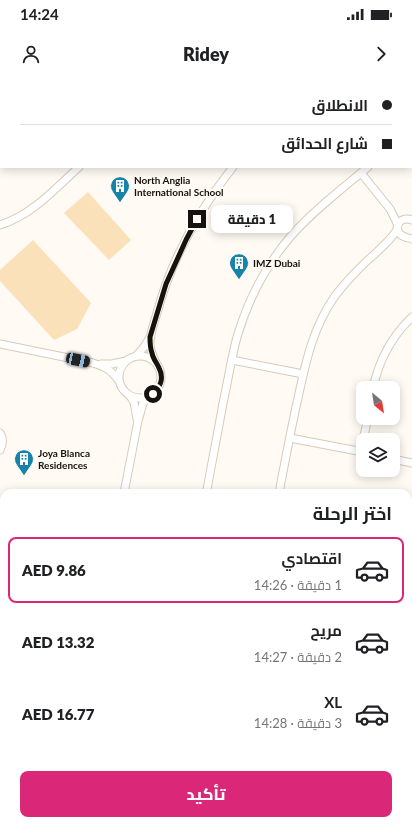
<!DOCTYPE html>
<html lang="ar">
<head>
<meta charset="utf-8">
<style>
	:root { --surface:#fff; --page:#f2f2f2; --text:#202124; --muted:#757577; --line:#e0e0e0; --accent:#db2777 }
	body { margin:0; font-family:Lato,Cairo,sans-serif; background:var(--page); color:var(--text); direction:rtl; height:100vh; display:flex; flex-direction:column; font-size:15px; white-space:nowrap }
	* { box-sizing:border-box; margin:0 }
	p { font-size:13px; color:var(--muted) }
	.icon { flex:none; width:22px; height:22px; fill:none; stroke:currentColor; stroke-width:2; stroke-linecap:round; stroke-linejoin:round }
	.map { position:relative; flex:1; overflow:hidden; direction:ltr }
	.side { position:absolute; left:0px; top:409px; width:412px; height:336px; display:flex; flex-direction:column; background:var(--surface); border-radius:12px 12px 0 0; box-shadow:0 2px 10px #0003; direction:rtl }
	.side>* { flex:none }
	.top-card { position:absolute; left:0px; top:0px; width:412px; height:88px; box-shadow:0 2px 10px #0003; direction:rtl; display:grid; align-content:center; height:88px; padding:0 20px; background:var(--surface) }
	.needle { width:26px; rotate:150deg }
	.fabs { position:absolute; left:356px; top:301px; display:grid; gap:8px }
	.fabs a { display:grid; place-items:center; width:44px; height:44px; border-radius:8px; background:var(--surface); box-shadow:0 2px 10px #0003; font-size:20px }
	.end { position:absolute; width:18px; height:18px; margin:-9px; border:5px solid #17130c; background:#fff; box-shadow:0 0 0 2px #fff }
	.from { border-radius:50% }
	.bubble { position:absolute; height:28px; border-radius:8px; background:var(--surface); box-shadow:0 2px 10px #0003; font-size:13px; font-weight:800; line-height:28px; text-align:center; direction:rtl }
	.car { position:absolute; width:12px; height:24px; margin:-12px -6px; border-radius:5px; box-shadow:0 0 3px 1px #0007; background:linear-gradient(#222 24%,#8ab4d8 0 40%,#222 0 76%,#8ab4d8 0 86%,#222 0) }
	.top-card b { display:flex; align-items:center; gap:14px; height:38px; font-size:15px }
	.top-card b+b { border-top:1px solid var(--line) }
	.top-card i { width:10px; height:10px; background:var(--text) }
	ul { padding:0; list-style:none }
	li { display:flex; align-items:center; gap:12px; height:66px; margin:0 8px 6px; padding:0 12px; border:2px solid transparent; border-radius:8px }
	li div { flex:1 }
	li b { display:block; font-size:15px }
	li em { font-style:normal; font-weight:800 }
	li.active { border-color:var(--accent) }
	li>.icon { width:36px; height:36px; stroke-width:1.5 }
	h2 { padding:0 20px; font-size:18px; line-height:48px }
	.button { display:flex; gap:8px; margin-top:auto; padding:8px 20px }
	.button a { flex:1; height:46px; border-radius:8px; background:var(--accent); color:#fff; font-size:16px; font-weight:800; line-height:46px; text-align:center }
	.status { display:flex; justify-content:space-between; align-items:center; height:28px; padding:0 20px; background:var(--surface); direction:ltr }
	.status svg { height:11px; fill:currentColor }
	header { display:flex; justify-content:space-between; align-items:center; height:52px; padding:0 20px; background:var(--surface); font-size:18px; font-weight:800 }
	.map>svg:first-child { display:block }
	.green { fill:#fae1ba }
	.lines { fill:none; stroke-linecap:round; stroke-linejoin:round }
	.minor-casing { stroke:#d6cbb9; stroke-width:9 }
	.minor { stroke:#fff; stroke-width:7 }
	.route { stroke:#17130c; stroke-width:5 }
	.labels { text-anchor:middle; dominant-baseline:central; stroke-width:4; stroke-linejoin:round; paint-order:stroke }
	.poi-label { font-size:10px; font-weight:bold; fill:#17130c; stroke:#fffaf3; text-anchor:start }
</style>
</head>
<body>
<div class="status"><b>14:24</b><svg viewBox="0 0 49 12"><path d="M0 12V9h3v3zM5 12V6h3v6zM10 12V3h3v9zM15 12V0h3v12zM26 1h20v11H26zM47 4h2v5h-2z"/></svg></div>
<header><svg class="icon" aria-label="forward" viewBox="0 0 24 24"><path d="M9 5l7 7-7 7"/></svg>Ridey<svg class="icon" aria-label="person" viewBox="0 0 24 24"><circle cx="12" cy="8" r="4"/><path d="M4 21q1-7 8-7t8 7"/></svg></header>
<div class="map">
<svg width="412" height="745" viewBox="0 0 412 745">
	<rect width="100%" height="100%" fill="#fffaf3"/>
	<g class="green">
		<path d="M88 112 131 160 109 180 64 133Z"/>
		<path d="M33 160 91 223 77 249 54 260 0 201V190Z"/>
	</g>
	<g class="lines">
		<defs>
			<g id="minor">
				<path d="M158 0V1"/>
				<path d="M163 0V1"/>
				<path d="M286 0 287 1"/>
				<path d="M298 0 301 1"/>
				<path d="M369 1 370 0"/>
				<path d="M411 52 412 51"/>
				<path d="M361 93 390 129 398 145"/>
				<path d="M412 140C402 136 392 145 400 154 403 157 408 158 412 159"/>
				<path d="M0 145C32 135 55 109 79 87"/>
				<path d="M0 264 93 283C106 287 111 290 119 301"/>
				<circle cx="140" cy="297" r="21"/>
				<path d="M136 276 144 267 150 257"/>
				<path d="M232 280 303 294"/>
				<path d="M156 283C153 277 150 270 150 263 150 253 154 243 157 233 171 180 199 130 233 87"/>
				<path d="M101 284H112L126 281"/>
				<path d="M373 308C379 280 391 257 412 237"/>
				<path d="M130 316 134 322 137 339"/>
				<path d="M0 353C4 359 3 364 0 370"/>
				<path d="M290 358 363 372"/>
				<path d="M363 360 368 338"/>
				<path d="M393 379 412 383"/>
				<path d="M124 413 138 341 143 323 150 316"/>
				<path d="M207 413V410C212 381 218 352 223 323 228 301 231 279 237 257 248 220 266 185 291 156 314 130 342 109 368 87"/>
				<path d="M279 413C285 381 291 349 298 318 306 281 313 247 335 216 345 203 356 191 368 180 379 170 389 162 397 150"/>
				<path d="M0 449 4 450"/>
				<path d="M408 451 412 452"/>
				<path d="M408 522 412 523"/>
				<path d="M0 633 4 613"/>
				<path d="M408 684 412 664"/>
				<path d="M138 741 144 745"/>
				<path d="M0 745 4 740"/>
				<path d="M104 745 107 741"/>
				<path d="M187 745 190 741"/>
				<path d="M396 745 397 741"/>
			</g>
		</defs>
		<use href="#minor" class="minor-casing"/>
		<use href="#minor" class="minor"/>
	</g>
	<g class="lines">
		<path class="route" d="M153 314C161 307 164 297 159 288 157 283 153 279 152 273 150 268 150 263 150 257L166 204 186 160 197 139"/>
	</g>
	<defs>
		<symbol id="building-pin" viewBox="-11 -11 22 30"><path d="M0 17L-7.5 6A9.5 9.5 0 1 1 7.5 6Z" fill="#1783ab" stroke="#fffaf3"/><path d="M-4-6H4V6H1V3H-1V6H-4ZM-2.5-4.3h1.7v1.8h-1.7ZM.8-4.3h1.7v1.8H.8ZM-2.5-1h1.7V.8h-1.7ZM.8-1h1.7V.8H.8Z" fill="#fff"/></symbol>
	</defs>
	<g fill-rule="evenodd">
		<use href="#building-pin" x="109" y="95" width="22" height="30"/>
		<use href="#building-pin" x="228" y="172" width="22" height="30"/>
		<use href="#building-pin" x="13" y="368" width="22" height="30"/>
	</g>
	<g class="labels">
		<g class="poi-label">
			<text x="134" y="100">North Anglia<tspan x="134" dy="12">International School</tspan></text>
			<text x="253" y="183">IMZ Dubai</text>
			<text x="38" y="373">Joya Blanca<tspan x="38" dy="12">Residences</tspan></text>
		</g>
	</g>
</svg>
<div class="fabs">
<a><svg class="needle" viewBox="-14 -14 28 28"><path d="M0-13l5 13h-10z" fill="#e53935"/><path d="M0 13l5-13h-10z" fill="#757577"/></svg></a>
<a><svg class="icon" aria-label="layers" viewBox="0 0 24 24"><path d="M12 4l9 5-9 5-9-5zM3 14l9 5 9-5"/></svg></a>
</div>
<i class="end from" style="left:153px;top:314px"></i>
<i class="end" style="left:197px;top:139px"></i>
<div class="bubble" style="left:211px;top:125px;width:82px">1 دقيقة</div>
<i class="car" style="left:78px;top:280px;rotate:102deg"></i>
<div class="top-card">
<b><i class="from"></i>الانطلاق</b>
<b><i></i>شارع الحدائق</b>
</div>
<section class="side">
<h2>اختر الرحلة</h2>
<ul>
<li class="active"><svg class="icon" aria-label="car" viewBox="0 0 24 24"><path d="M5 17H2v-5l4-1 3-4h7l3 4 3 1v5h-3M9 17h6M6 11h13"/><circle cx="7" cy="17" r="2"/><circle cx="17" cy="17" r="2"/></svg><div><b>اقتصادي</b><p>1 دقيقة · 14:26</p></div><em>AED 9.86</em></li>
<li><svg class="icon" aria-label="car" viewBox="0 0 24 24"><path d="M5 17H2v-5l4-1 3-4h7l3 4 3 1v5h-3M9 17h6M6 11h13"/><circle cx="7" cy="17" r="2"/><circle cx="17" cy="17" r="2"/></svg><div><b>مريح</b><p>2 دقيقة · 14:27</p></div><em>AED 13.32</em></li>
<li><svg class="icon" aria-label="car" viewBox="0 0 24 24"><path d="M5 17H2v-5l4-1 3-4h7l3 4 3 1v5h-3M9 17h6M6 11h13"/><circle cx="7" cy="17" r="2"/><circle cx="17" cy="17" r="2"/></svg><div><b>XL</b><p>3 دقيقة · 14:28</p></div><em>AED 16.77</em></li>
</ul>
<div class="button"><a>تأكيد</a></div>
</section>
</div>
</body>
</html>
